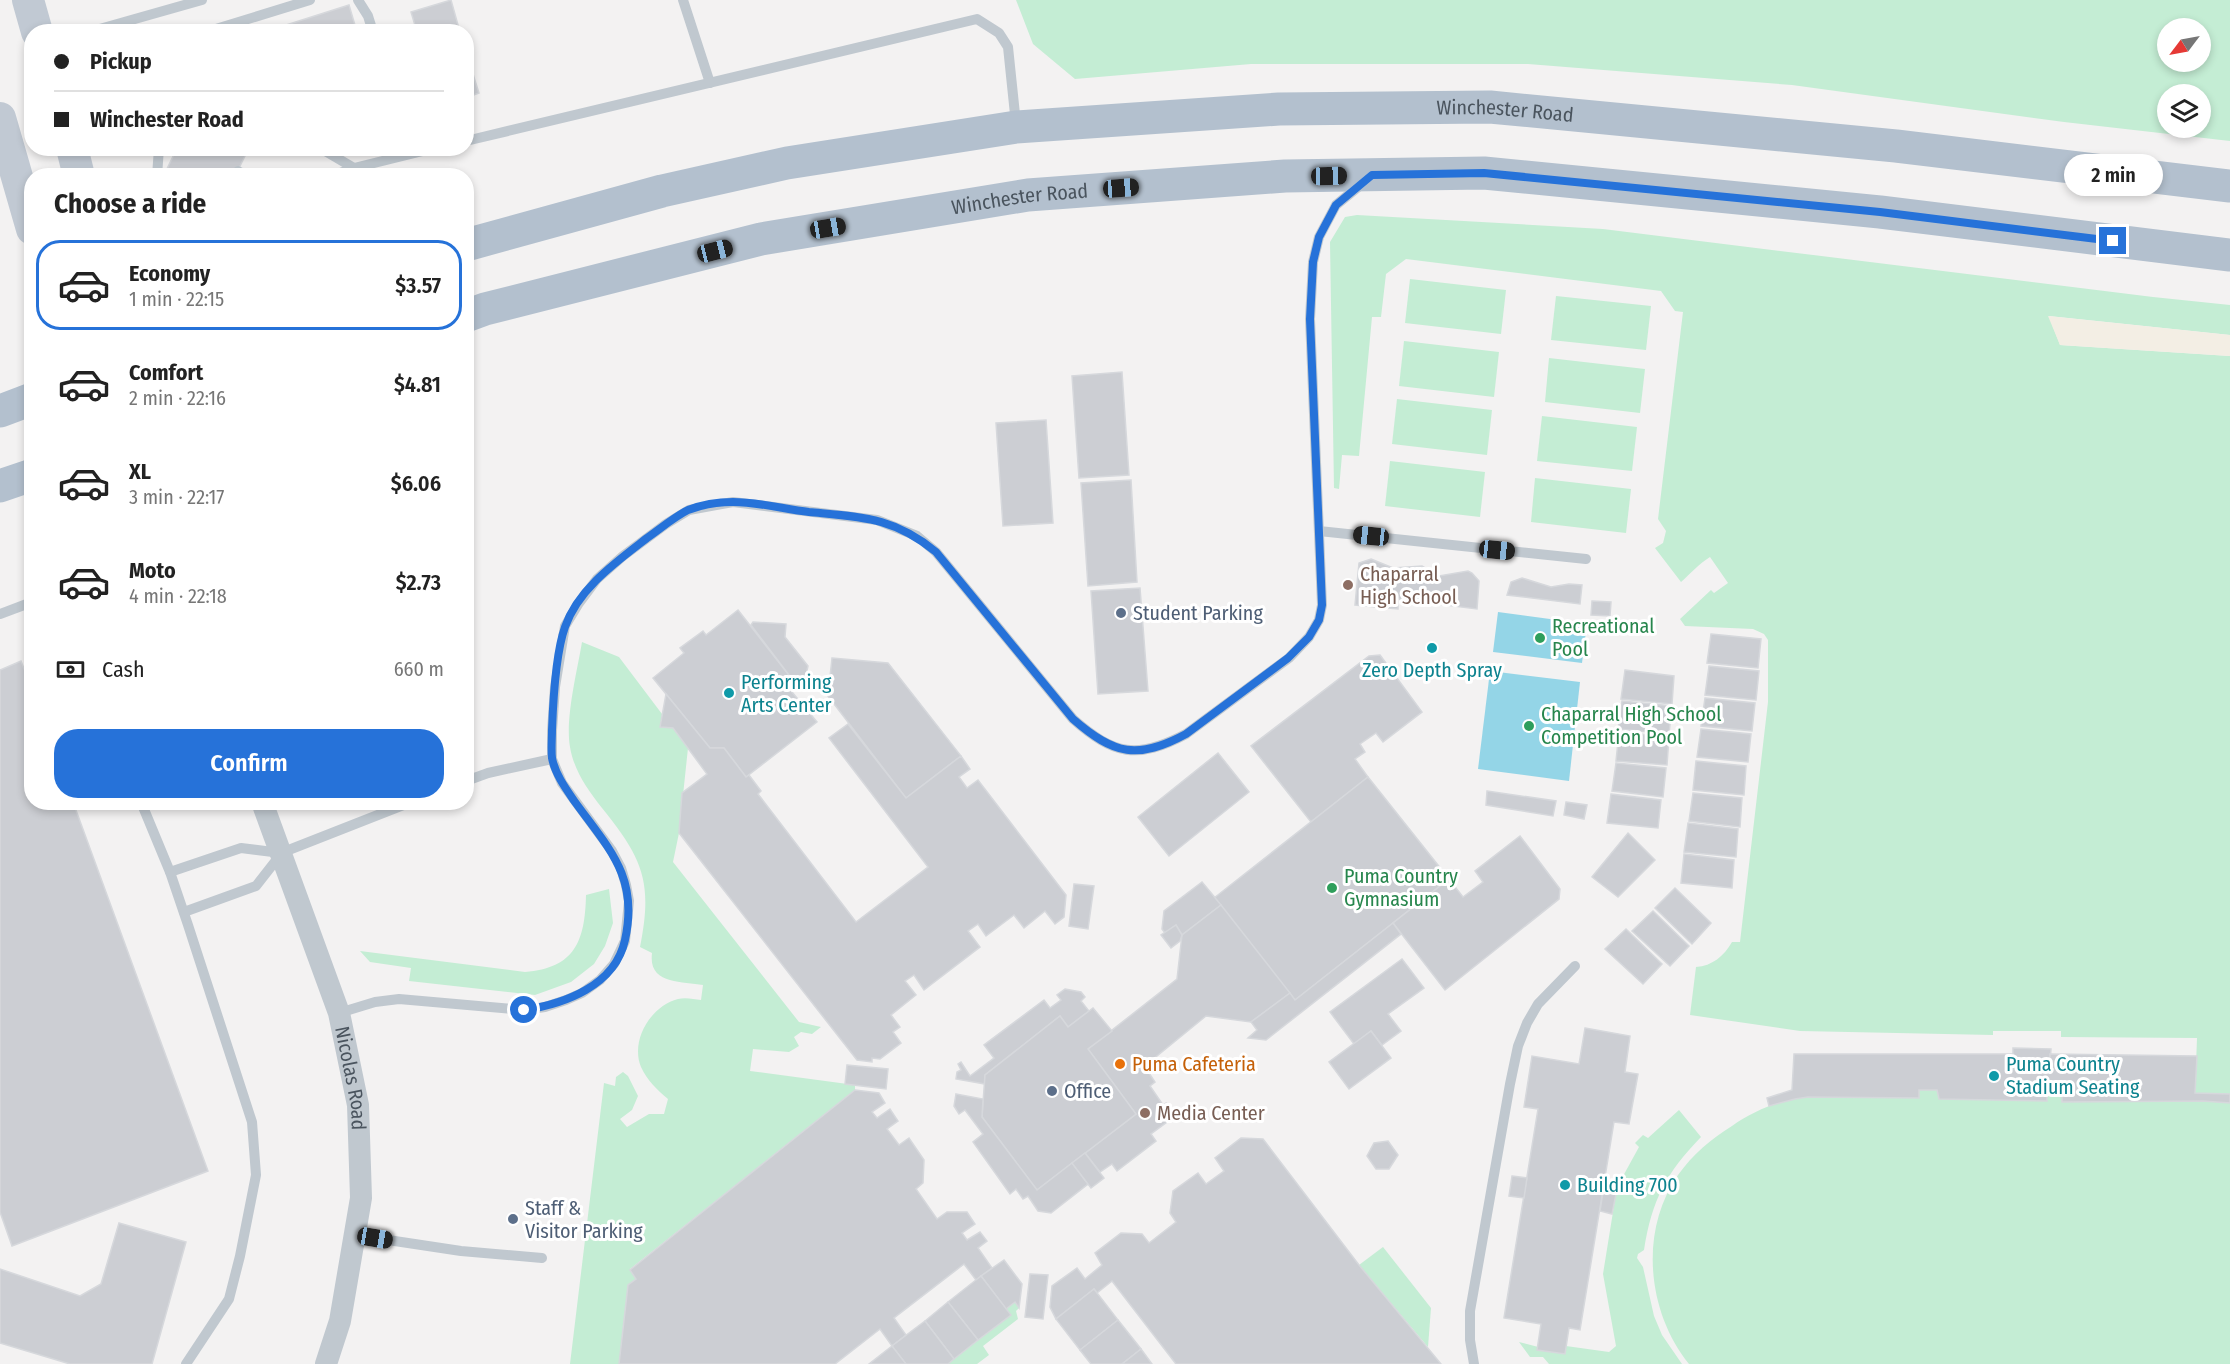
<!DOCTYPE html>
<html lang="en">
<head>
<meta charset="utf-8">
<style>
	:root { --surface:#fff; --page:#f6f6f6; --text:#222; --muted:#767676; --line:#e0e0e0; --accent:#2672d9 }
	body { margin:0; font-family:"Fira Sans Condensed",sans-serif; background:var(--page); color:var(--text); height:100vh; display:flex; flex-direction:column; font-size:22px; white-space:nowrap }
	* { box-sizing:border-box; margin:0 }
	p { font-size:20px; color:var(--muted) }
	.icon { flex:none; width:33px; height:33px; fill:none; stroke:currentColor; stroke-width:2; stroke-linecap:round; stroke-linejoin:round }
	.map { position:relative; flex:1; overflow:hidden }
	.details { position:absolute; left:24px; top:168px; width:450px; height:642px; display:flex; flex-direction:column; background:var(--surface); border-radius:24px; box-shadow:0 3px 9px #0003 }
	.details>* { flex:none }
	.banner { position:absolute; left:24px; top:24px; width:450px; height:132px; border-radius:24px; box-shadow:0 3px 9px #0003; display:grid; align-content:center; height:132px; padding:0 30px; background:var(--surface) }
	.needle { width:39px; rotate:238deg }
	.buttons { position:absolute; left:2157px; top:18px; display:grid; gap:12px }
	.buttons a { display:grid; place-items:center; width:54px; height:54px; border-radius:50%; background:var(--surface); box-shadow:0 3px 9px #0003; font-size:30px }
	.end { position:absolute; width:27px; height:27px; margin:-14px; border:8px solid #2672d9; background:#fff; box-shadow:0 0 0 3px #fff }
	.from { border-radius:50% }
	.bubble { position:absolute; height:42px; border-radius:21px; background:var(--surface); box-shadow:0 3px 9px #0003; font-size:20px; font-weight:600; line-height:42px; text-align:center }
	.car { position:absolute; width:18px; height:36px; margin:-18px -9px; border-radius:8px; box-shadow:0 0 4px 2px #0007; background:linear-gradient(#222 24%,#8ab4d8 0 40%,#222 0 76%,#8ab4d8 0 86%,#222 0) }
	.banner b { display:flex; align-items:center; gap:21px; height:57px; font-size:22px }
	.banner b+b { border-top:2px solid var(--line) }
	.banner i { width:15px; height:15px; background:var(--text) }
	ul { padding:0; list-style:none }
	li { display:flex; align-items:center; gap:18px; height:90px; margin:0 12px 9px; padding:0 18px; border:3px solid transparent; border-radius:24px }
	li div { flex:1 }
	li b { display:block; font-size:22px }
	li em { font-style:normal; font-weight:600 }
	li.active { border-color:var(--accent) }
	li>.icon { width:54px; height:54px; stroke-width:1.5 }
	h2 { padding:0 30px; font-size:27px; line-height:72px }
	.pay { display:flex; align-items:center; gap:15px; height:66px; padding:0 30px; font-size:22px }
	.pay p { margin-inline-start:auto }
	.primary-button { display:flex; gap:12px; margin-top:auto; padding:12px 30px }
	.primary-button a { flex:1; height:69px; border-radius:24px; background:var(--accent); color:#fff; font-size:24px; font-weight:600; line-height:69px; text-align:center }
	.map>svg:first-child { display:block }
	.green { fill:#c4edd4; fill-rule:evenodd }
	.sand { fill:#f3eee4 }
	.water { fill:#94d5e7 }
	.building { fill:#ccced3; stroke:#d6d8dc; stroke-width:1.5 }
	.lines { fill:none; stroke-linecap:round; stroke-linejoin:round }
	.service { stroke:#c0c8cf; stroke-width:10 }
	.minor { stroke:#c0c8cf; stroke-width:22 }
	.secondary { stroke:#c1c9d3; stroke-width:32 }
	.primary { stroke:#b3c0ce; stroke-width:33 }
	.route { stroke:#2672d9; stroke-width:8 }
	.education-dot { fill:#8d6e63; stroke:#fff; stroke-width:2 }
	.service-dot { fill:#5c6f8a; stroke:#fff; stroke-width:2 }
	.leisure-dot { fill:#2e9e5b; stroke:#fff; stroke-width:2 }
	.culture-dot { fill:#0f9aa8; stroke:#fff; stroke-width:2 }
	.food-dot { fill:#e8710a; stroke:#fff; stroke-width:2 }
	.labels { text-anchor:middle; dominant-baseline:central; stroke-width:6; stroke-linejoin:round; paint-order:stroke }
	.street-label { font-size:20px; fill:#4a545e; stroke:#fff }
	.education-label { font-size:20px; fill:#785e54; stroke:#fff; text-anchor:start }
	.service-label { font-size:20px; fill:#4e5e75; stroke:#fff; text-anchor:start }
	.leisure-label { font-size:20px; fill:#27864d; stroke:#fff; text-anchor:start }
	.culture-label { font-size:20px; fill:#0d838f; stroke:#fff; text-anchor:start }
	.food-label { font-size:20px; fill:#c56008; stroke:#fff; text-anchor:start }
</style>
</head>
<body>
<div class="map">
<svg width="2230" height="1364" viewBox="0 0 2230 1364">
	<rect width="100%" height="100%" fill="#f3f2f2"/>
	<g class="green">
		<path d="M1016 0H2230V141L2064 122 1792 85 1528 64H1251L1075 79 1033 44ZM2168 28H2200V62H2168ZM2168 94H2200V128H2168Z"/>
		<path d="M1357 215 1603 229 2153 297 2230 305V335L2049 316 2060 345 2230 356V1094L2195 1093 2197 1038 2061 1037V1031H1993V1035L1800 1031 1690 1015 1696 967C1712 966 1724 956 1732 942H1740L1768 702V640L1764 634 1753 629 1685 626 1680 619 1711 590 1714 593 1728 583 1710 557C1699 564 1691 573 1681 582L1655 548 1663 543 1666 531 1658 519 1683 312 1675 311 1661 291 1406 259 1386 274 1381 317H1372L1359 456 1342 455 1339 489 1334 488 1330 242 1345 217Z"/>
		<path d="M1410 279 1506 290 1501 334 1405 323Z"/>
		<path d="M1556 296 1651 306 1646 350 1551 340Z"/>
		<path d="M1404 341 1499 352 1494 397 1399 386Z"/>
		<path d="M1549 358 1645 369 1640 413 1545 402Z"/>
		<path d="M1397 399 1492 410 1487 455 1392 444Z"/>
		<path d="M1542 416 1637 427 1632 471 1537 461Z"/>
		<path d="M1390 461 1485 472 1480 517 1385 506Z"/>
		<path d="M1535 478 1631 489 1626 533 1531 522Z"/>
		<path d="M582 642 619 657 662 714 660 727 673 728 688 748 679 833 673 862 799 1022 821 1027 812 1034 801 1032 794 1037 799 1046 789 1052 753 1049 750 1071 855 1085V1090L630 1269 636 1279 628 1286 619 1364H570L604 1083 615 1086 616 1077 623 1072 628 1076 638 1096 632 1110 620 1119 627 1127 649 1114H664L668 1099C657 1090 647 1080 641 1067 630 1040 651 1006 678 999 685 997 694 999 701 1000L703 985C682 981 648 985 652 953L640 947C653 882 643 859 602 808 588 790 574 771 570 747 565 719 577 672 582 642Z"/>
		<path d="M609 889 613 923 605 946 594 964 571 982 535 995 409 981 411 968 370 962 360 951 525 972C575 968 585 941 586 895Z"/>
		<path d="M1919 1090H1937L1939 1099 2047 1100V1091H2062V1102L2203 1101 2230 1103V1364H1689C1647 1312 1639 1231 1678 1175 1693 1154 1711 1139 1732 1126 1755 1110 1780 1100 1808 1097L1918 1098Z"/>
		<path d="M1679 1110 1701 1137C1666 1173 1652 1200 1644 1250L1638 1254 1637 1258 1643 1267 1654 1316 1662 1335 1682 1364H1549L1543 1357H1530L1519 1342 1565 1354 1566 1346 1609 1352 1616 1346 1603 1274 1617 1187 1639 1147 1635 1143 1643 1135 1648 1138Z"/>
		<path d="M1383 1247 1431 1308 1428 1347 1359 1265Z"/>
		<path d="M1015 1302 1019 1308 1016 1311 1018 1319 983 1346 989 1355 977 1364H948L1010 1315 1006 1309Z"/>
	</g>
	<path class="sand" d="M2048 316 2230 335V356L2060 345Z"/>
	<g class="water">
		<path d="M1498 612 1587 624 1582 663 1493 652Z"/>
		<path d="M1490 671 1580 682 1569 781 1478 769Z"/>
	</g>
	<g class="building">
		<path d="M451 0 460 32H417L411 12Z"/>
		<path d="M349 5 357 32H285L283 26Z"/>
		<path d="M466 52 479 93 468 97 473 112 466 114Z"/>
		<path d="M177 148H249L235 176H174L166 171Z"/>
		<path d="M1122 372 1129 475 1079 478 1072 376Z"/>
		<path d="M1046 420 1053 523 1003 526 996 423Z"/>
		<path d="M1131 480 1137 582 1088 586 1081 483Z"/>
		<path d="M1371 559 1393 568 1422 566 1439 576 1468 571 1472 573 1479 581 1477 609 1398 599V609L1355 605 1359 563Z"/>
		<path d="M1522 578 1551 587 1569 584 1582 585 1580 604 1507 595 1511 582Z"/>
		<path d="M1140 588 1148 691 1098 694 1091 591Z"/>
		<path d="M1592 601 1611 602 1610 616 1591 615Z"/>
		<path d="M738 610 792 679V692L817 722 746 777 724 748H710L653 678 684 653 680 648 703 631 706 635Z"/>
		<path d="M753 622 786 624 785 637 808 666 805 680 792 679 751 625Z"/>
		<path d="M1711 634 1761 639 1758 668 1707 663Z"/>
		<path d="M1380 655 1422 712 1383 742 1376 733 1360 744 1365 752 1355 759 1368 777 1311 822 1251 746 1369 656Z"/>
		<path d="M832 658 888 663 961 756 906 798 828 696Z"/>
		<path d="M21 661 32 689V802H73L208 1171 12 1246 0 1212V670Z"/>
		<path d="M1709 666 1759 671 1756 700 1705 695Z"/>
		<path d="M1625 670 1674 676 1672 704 1621 699Z"/>
		<path d="M666 694 710 748H724L746 777 749 775 761 791 758 794 856 922 928 867 829 738 848 724 906 798 961 756 970 769 959 777 967 788 978 780 1066 895 1064 917 1055 924 1045 911 1024 928 1014 915 986 936 978 924 968 931 980 947 924 990 914 975 905 981 916 995 891 1015 900 1027 893 1032 901 1043 880 1059 872 1058V1062L857 1060 679 833 682 793 707 774 673 728 660 727Z"/>
		<path d="M1705 698 1755 703 1752 731 1701 726Z"/>
		<path d="M1622 701 1672 706 1669 734 1618 729Z"/>
		<path d="M1701 729 1751 734 1748 762 1697 757Z"/>
		<path d="M1619 732 1669 737 1667 765 1616 761Z"/>
		<path d="M1218 753 1249 792 1169 856 1138 817Z"/>
		<path d="M1696 761 1746 766 1744 795 1693 790Z"/>
		<path d="M1616 763 1666 768 1663 797 1612 791Z"/>
		<path d="M1368 777 1449 879 1295 1000 1214 898Z"/>
		<path d="M1487 791 1556 801 1553 816 1486 805Z"/>
		<path d="M1693 793 1742 798 1740 827 1689 821Z"/>
		<path d="M1611 794 1661 800 1658 828 1607 823Z"/>
		<path d="M1566 802 1587 805 1584 819 1564 815Z"/>
		<path d="M1688 823 1738 829 1736 857 1684 852Z"/>
		<path d="M1628 833 1655 860 1618 897 1592 877Z"/>
		<path d="M1520 836 1560 889 1559 899 1445 990 1393 923 1449 879 1463 897 1483 882 1475 871Z"/>
		<path d="M1684 854 1734 860 1732 888 1681 883Z"/>
		<path d="M1202 882 1221 905 1182 935 1176 925 1165 933 1162 929 1164 911Z"/>
		<path d="M1074 884 1094 886 1088 929 1069 926Z"/>
		<path d="M1675 888 1711 923 1692 944 1655 908Z"/>
		<path d="M1221 905 1290 993 1251 1022 1206 1016 1146 1065 1145 1067 1155 1082 1150 1086 1163 1105 1166 1103 1169 1109 1167 1122 1151 1134 1156 1141 1117 1171 1112 1164 1100 1172 1085 1153 1136 1114 1088 1049 1177 979 1182 935Z"/>
		<path d="M1653 911 1689 946 1670 966 1632 931Z"/>
		<path d="M1393 923 1401 934 1266 1040 1248 1038 1257 1030 1251 1022 1290 993 1295 1000Z"/>
		<path d="M1176 925 1182 935 1180 941 1171 948 1161 935Z"/>
		<path d="M1626 929 1662 964 1643 984 1605 949Z"/>
		<path d="M1402 959 1424 988 1388 1014 1401 1031 1382 1045 1371 1031 1354 1044 1330 1012Z"/>
		<path d="M1065 989 1081 992 1085 997 1081 1001 1089 1011 1068 1027 1060 1016 985 1075V1084L956 1079 957 1072 961 1070 958 1064 961 1062 970 1076 994 1058 984 1045 1044 1000 1050 1008 1061 1000 1057 995Z"/>
		<path d="M1093 1008 1112 1031 1088 1049 1136 1114 1037 1190 982 1117 985 1075 1060 1016 1068 1027Z"/>
		<path d="M1585 1028 1630 1036 1625 1072 1638 1074 1629 1124 1614 1122 1580 1330 1569 1328 1565 1354 1537 1350 1541 1324 1504 1318 1538 1109 1524 1107 1532 1056 1579 1064Z"/>
		<path d="M1371 1031 1391 1058 1349 1089 1329 1062Z"/>
		<path d="M2013 1048 2051 1049 2050 1063 2013 1062Z"/>
		<path d="M1794 1054H2013V1062L2050 1063V1054L2197 1056 2195 1093 2230 1094V1103L2203 1101 2062 1102V1091H2047V1101L1939 1099 1937 1090H1919V1098L1808 1097 1795 1099 1769 1106 1767 1098 1792 1090Z"/>
		<path d="M847 1065 888 1069 886 1089 845 1084Z"/>
		<path d="M855 1090 879 1093 885 1103 872 1112 877 1118 890 1109 898 1121 887 1129 899 1145 909 1138 924 1160 923 1183 916 1189 937 1219 947 1212H967L975 1224 962 1233 967 1240 980 1232 987 1241 978 1248 992 1268 976 1280 964 1264 894 1318 906 1335 892 1346 880 1329 835 1364H619L628 1285 636 1279 630 1270Z"/>
		<path d="M956 1094 983 1099 982 1117 1037 1190 1072 1163 1088 1184 1051 1213 1038 1211 1028 1196 1023 1199 1016 1189 1010 1194 973 1142 983 1134 965 1110 959 1114 954 1106Z"/>
		<path d="M1241 1138 1263 1139 1359 1265 1441 1364H1176L1112 1281 1097 1293 1094 1289 1056 1319 1050 1307 1052 1286 1077 1268 1085 1279 1102 1265 1095 1253 1121 1233 1142 1234 1149 1243 1176 1222 1170 1213 1173 1191 1198 1173 1206 1184 1224 1171 1215 1158Z"/>
		<path d="M1388 1141 1398 1155 1389 1169H1376L1367 1156 1374 1143Z"/>
		<path d="M1085 1153 1104 1178 1091 1188 1072 1163Z"/>
		<path d="M1512 1176 1527 1178 1524 1198 1509 1196Z"/>
		<path d="M1603 1192 1616 1194 1612 1214 1600 1211Z"/>
		<path d="M119 1223 186 1242 152 1364H70L0 1343V1269L80 1296 101 1284Z"/>
		<path d="M1004 1260 1022 1284 1019 1308 1015 1302 1006 1309 981 1276Z"/>
		<path d="M1030 1274 1048 1275 1043 1319 1025 1317Z"/>
		<path d="M981 1276 1011 1315 978 1340 948 1302Z"/>
		<path d="M1094 1289 1118 1320 1080 1350 1056 1319Z"/>
		<path d="M948 1302 978 1340 954 1359 925 1321Z"/>
		<path d="M1118 1320 1141 1349 1122 1364H1091L1080 1350Z"/>
		<path d="M925 1321 954 1359 948 1364H906L892 1346Z"/>
		<path d="M892 1346 906 1364H869Z"/>
		<path d="M1141 1349 1152 1364H1122Z"/>
	</g>
	<g class="lines">
		<g class="service">
			<path d="M358 0 368 16 373 32"/>
			<path d="M683 0 710 83"/>
			<path d="M89 32 202 0"/>
			<path d="M206 32 310 0"/>
			<path d="M466 141 977 19 999 33 1008 47 1016 124"/>
			<path d="M320 148 354 168"/>
			<path d="M238 171 247 176"/>
			<path d="M157 176 159 148"/>
			<path d="M332 176 354 168 435 148"/>
			<path d="M1319 531 1586 559"/>
			<path d="M0 614 32 602"/>
			<path d="M466 781 488 773 552 759"/>
			<path d="M141 802 170 872 188 925 252 1122 256 1175 240 1256 229 1299 186 1364"/>
			<path d="M170 872 241 848 281 853 411 802"/>
			<path d="M184 912 256 886 281 854"/>
			<path d="M339 1013 375 1002 399 999 524 1010 545 1007 566 1000 582 993 600 980 614 964 625 941 629 901 626 885 621 868 612 851 562 783 552 759V731L555 687 565 626 579 603 597 579 623 556 666 524 689 510 733 502 877 520 917 536 936 552 1073 719C1114 755 1137 760 1186 734L1289 658 1309 637 1319 620 1322 605 1310 319 1313 262 1319 237 1336 205 1363 183"/>
			<path d="M355 1235 461 1251 542 1258"/>
			<path d="M1474 1364 1470 1340V1311L1510 1084 1518 1046 1527 1023 1538 1004 1575 966"/>
		</g>
		<path class="minor" id="s1" d="M262 802 339 1013 358 1105 361 1198 340 1321 326 1364"/>
		<g class="secondary">
			<path d="M28 0 37 32"/>
			<path d="M0 118 32 229"/>
			<path d="M72 148 79 176"/>
		</g>
		<g class="primary">
			<path id="s2" d="M466 245 662 191 787 163 1016 127 1279 109 1490 107 1896 146 2230 186"/>
			<path id="s3" d="M466 316 485 309 761 239 1028 195 1285 176 1484 173 1880 212 2230 255"/>
			<path d="M0 411 32 399"/>
			<path d="M0 486 32 475"/>
		</g>
	</g>
	<g class="lines">
		<path class="route" d="M524 1010C564 1004 615 986 625 940 639 877 609 849 575 802 566 789 555 774 552 758 551 749 552 739 552 730 553 703 556 652 565 627 578 589 616 562 647 538 660 529 674 517 688 510 701 505 719 502 733 502 758 502 784 509 809 512 861 517 894 517 936 552L1073 719C1114 755 1138 760 1186 734L1288 658 1309 637 1319 620 1322 605 1310 319 1313 262 1319 237 1336 205 1372 175 1484 173 1880 212 2113 241"/>
	</g>
	<g class="education-dot">
		<circle cx="1348" cy="585" r="6"/>
		<circle cx="1145" cy="1113" r="6"/>
	</g>
	<g class="service-dot">
		<circle cx="1121" cy="613" r="6"/>
		<circle cx="1052" cy="1091" r="6"/>
		<circle cx="513" cy="1219" r="6"/>
	</g>
	<g class="leisure-dot">
		<circle cx="1540" cy="638" r="6"/>
		<circle cx="1529" cy="726" r="6"/>
		<circle cx="1332" cy="888" r="6"/>
	</g>
	<g class="culture-dot">
		<circle cx="1432" cy="648" r="6"/>
		<circle cx="729" cy="693" r="6"/>
		<circle cx="1994" cy="1076" r="6"/>
		<circle cx="1565" cy="1185" r="6"/>
	</g>
	<circle class="food-dot" cx="1120" cy="1064" r="6"/>
	<g class="labels">
		<g class="street-label">
			<text stroke="none"><textPath href="#s2" startOffset="1053">Winchester Road</textPath></text>
			<text stroke="none"><textPath href="#s3" startOffset="567">Winchester Road</textPath></text>
			<text stroke="none"><textPath href="#s1" startOffset="291">Nicolas Road</textPath></text>
		</g>
		<g class="education-label">
			<text x="1360" y="574">Chaparral<tspan x="1360" dy="23">High School</tspan></text>
			<text x="1157" y="1113">Media Center</text>
		</g>
		<g class="service-label">
			<text x="1133" y="613">Student Parking</text>
			<text x="1064" y="1091">Office</text>
			<text x="525" y="1208">Staff &amp;<tspan x="525" dy="23">Visitor Parking</tspan></text>
		</g>
		<g class="leisure-label">
			<text x="1552" y="626">Recreational<tspan x="1552" dy="23">Pool</tspan></text>
			<text x="1541" y="714">Chaparral High School<tspan x="1541" dy="23">Competition Pool</tspan></text>
			<text x="1344" y="876">Puma Country<tspan x="1344" dy="23">Gymnasium</tspan></text>
		</g>
		<g class="culture-label">
			<text x="1432" y="670" text-anchor="middle">Zero Depth Spray</text>
			<text x="741" y="682">Performing<tspan x="741" dy="23">Arts Center</tspan></text>
			<text x="2006" y="1064">Puma Country<tspan x="2006" dy="23">Stadium Seating</tspan></text>
			<text x="1577" y="1185">Building 700</text>
		</g>
		<g class="food-label">
			<text x="1132" y="1064">Puma Cafeteria</text>
		</g>
	</g>
</svg>
<div class="buttons">
<a><svg class="needle" viewBox="-14 -14 28 28"><path d="M0-13l5 13h-10z" fill="#e53935"/><path d="M0 13l5-13h-10z" fill="#767676"/></svg></a>
<a><svg class="icon" aria-label="layers" viewBox="0 0 24 24"><path d="M12 4l9 5-9 5-9-5zM3 14l9 5 9-5"/></svg></a>
</div>
<i class="end from" style="left:524px;top:1010px"></i>
<i class="end" style="left:2113px;top:241px"></i>
<div class="bubble" style="left:2064px;top:154px;width:99px">2 min</div>
<i class="car" style="left:1329px;top:176px;rotate:89deg"></i>
<i class="car" style="left:1121px;top:188px;rotate:86deg"></i>
<i class="car" style="left:828px;top:228px;rotate:81deg"></i>
<i class="car" style="left:715px;top:251px;rotate:76deg"></i>
<i class="car" style="left:1371px;top:536px;rotate:276deg"></i>
<i class="car" style="left:1497px;top:550px;rotate:96deg"></i>
<i class="car" style="left:375px;top:1238px;rotate:100deg"></i>
<div class="banner">
<b><i class="from"></i>Pickup</b>
<b><i></i>Winchester Road</b>
</div>
<section class="details">
<h2>Choose a ride</h2>
<ul>
<li class="active"><svg class="icon" aria-label="car" viewBox="0 0 24 24"><path d="M5 17H2v-5l4-1 3-4h7l3 4 3 1v5h-3M9 17h6M6 11h13"/><circle cx="7" cy="17" r="2"/><circle cx="17" cy="17" r="2"/></svg><div><b>Economy</b><p>1 min · 22:15</p></div><em>$3.57</em></li>
<li><svg class="icon" aria-label="car" viewBox="0 0 24 24"><path d="M5 17H2v-5l4-1 3-4h7l3 4 3 1v5h-3M9 17h6M6 11h13"/><circle cx="7" cy="17" r="2"/><circle cx="17" cy="17" r="2"/></svg><div><b>Comfort</b><p>2 min · 22:16</p></div><em>$4.81</em></li>
<li><svg class="icon" aria-label="car" viewBox="0 0 24 24"><path d="M5 17H2v-5l4-1 3-4h7l3 4 3 1v5h-3M9 17h6M6 11h13"/><circle cx="7" cy="17" r="2"/><circle cx="17" cy="17" r="2"/></svg><div><b>XL</b><p>3 min · 22:17</p></div><em>$6.06</em></li>
<li><svg class="icon" aria-label="car" viewBox="0 0 24 24"><path d="M5 17H2v-5l4-1 3-4h7l3 4 3 1v5h-3M9 17h6M6 11h13"/><circle cx="7" cy="17" r="2"/><circle cx="17" cy="17" r="2"/></svg><div><b>Moto</b><p>4 min · 22:18</p></div><em>$2.73</em></li>
</ul>
<div class="pay"><svg class="icon" aria-label="cash" viewBox="0 0 24 24"><path d="M3 7h18v10H3z"/><circle cx="12" cy="12" r="2"/></svg>Cash<p>660 m</p></div>
<div class="primary-button"><a>Confirm</a></div>
</section>
</div>
</body>
</html>
